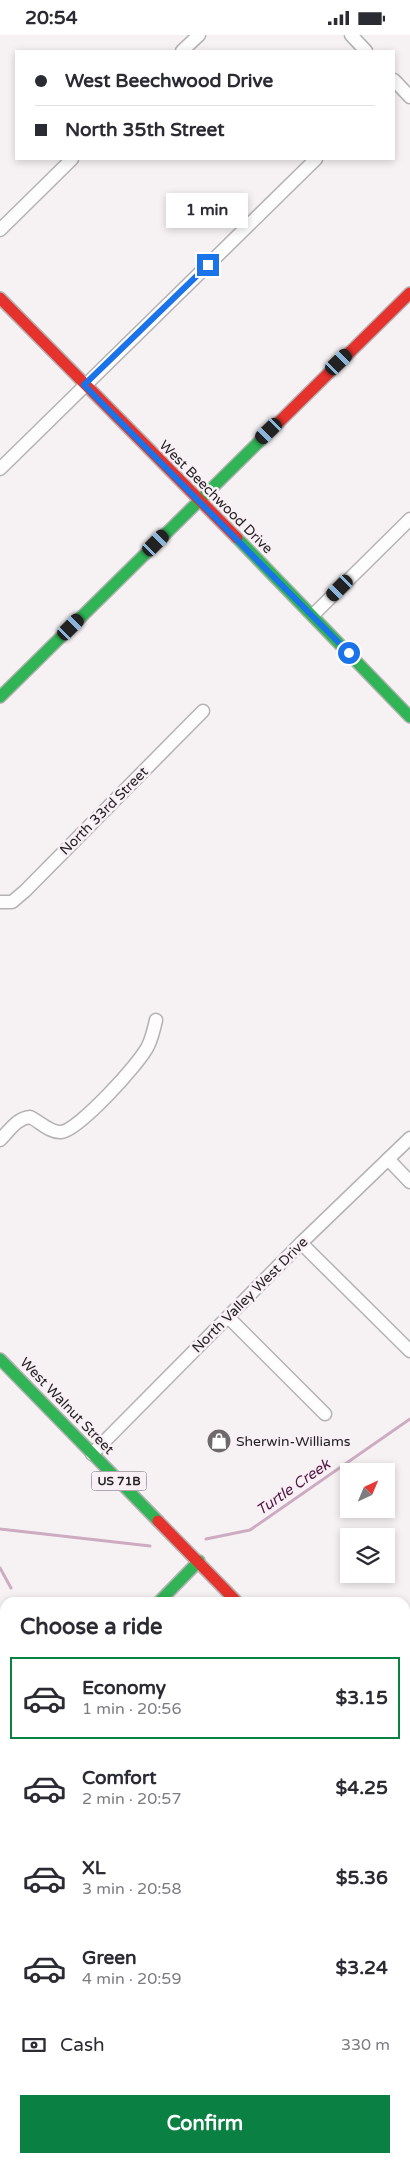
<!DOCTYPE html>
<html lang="en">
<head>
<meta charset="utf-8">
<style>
	:root { --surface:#fff; --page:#f7f7f7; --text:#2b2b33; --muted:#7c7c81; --line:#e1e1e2; --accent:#0b8043 }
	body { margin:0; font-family:"Varela Round",sans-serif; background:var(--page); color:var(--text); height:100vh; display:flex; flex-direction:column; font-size:19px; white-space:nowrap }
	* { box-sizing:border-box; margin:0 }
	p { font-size:16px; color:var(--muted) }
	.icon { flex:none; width:28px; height:28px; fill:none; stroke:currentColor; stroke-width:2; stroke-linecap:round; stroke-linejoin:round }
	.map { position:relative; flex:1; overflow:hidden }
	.panel { position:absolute; left:0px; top:1562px; width:410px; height:566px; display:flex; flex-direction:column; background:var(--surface); border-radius:15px 15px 0 0; box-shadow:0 2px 8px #0003 }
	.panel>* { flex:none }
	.hud { position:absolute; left:15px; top:15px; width:380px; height:110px; border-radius:0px; box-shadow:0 2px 8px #0003; display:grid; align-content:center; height:110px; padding:0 20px; background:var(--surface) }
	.needle { width:32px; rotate:44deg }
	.fabs { position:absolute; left:340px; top:1428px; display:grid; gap:10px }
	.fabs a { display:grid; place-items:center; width:55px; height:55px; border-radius:0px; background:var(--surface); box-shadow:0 2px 8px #0003; font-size:25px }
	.end { position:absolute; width:22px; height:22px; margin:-11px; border:6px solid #1a73e8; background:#fff; box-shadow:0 0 0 2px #fff }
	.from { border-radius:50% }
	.bubble { position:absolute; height:35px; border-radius:0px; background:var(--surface); box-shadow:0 2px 8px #0003; font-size:16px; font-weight:700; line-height:35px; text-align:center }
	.car { position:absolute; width:15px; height:30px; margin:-15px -8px; border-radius:6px; box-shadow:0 0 4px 1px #0007; background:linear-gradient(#222 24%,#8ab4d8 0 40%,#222 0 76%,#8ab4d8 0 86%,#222 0) }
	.hud b { display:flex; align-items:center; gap:18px; height:48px; font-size:19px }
	.hud b+b { border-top:1px solid var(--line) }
	.hud i { width:12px; height:12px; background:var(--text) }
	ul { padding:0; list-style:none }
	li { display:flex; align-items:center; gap:15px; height:82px; margin:0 10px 8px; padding:0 10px; border:2px solid transparent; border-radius:0px }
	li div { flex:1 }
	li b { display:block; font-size:19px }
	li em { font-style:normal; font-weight:700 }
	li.selected { border-color:var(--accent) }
	li>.icon { width:45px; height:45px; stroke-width:1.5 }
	h2 { padding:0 20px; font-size:22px; line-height:60px }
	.pay { display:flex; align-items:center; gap:12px; height:55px; padding:0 20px; font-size:19px }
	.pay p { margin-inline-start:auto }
	.action { display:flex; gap:10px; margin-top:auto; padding:10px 20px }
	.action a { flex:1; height:58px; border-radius:0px; background:var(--accent); color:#fff; font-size:20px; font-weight:700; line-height:58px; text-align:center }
	.status { display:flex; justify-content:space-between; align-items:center; height:35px; padding:0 25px; background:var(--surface); direction:ltr }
	.status svg { height:14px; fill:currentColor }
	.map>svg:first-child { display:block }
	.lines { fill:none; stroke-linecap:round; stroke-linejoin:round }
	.stream { stroke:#cdabc1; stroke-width:3 }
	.street-casing { stroke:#b5b2b4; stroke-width:15 }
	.fast-casing { stroke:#b5b2b4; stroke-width:14 }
	.jam-casing { stroke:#b5b2b4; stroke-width:14 }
	.street { stroke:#fefdfd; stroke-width:12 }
	.fast { stroke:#30b455; stroke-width:11 }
	.jam { stroke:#e5322d; stroke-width:11 }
	.route { stroke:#1a73e8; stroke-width:6 }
	.labels { text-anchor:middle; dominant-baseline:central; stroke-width:5; stroke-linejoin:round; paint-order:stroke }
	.shield { fill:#f8f0f5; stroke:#645f62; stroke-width:1 }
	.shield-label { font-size:12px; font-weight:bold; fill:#242123 }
	.street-label { font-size:14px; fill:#242123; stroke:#f8f0f5 }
	.poi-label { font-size:14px; fill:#242123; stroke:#f8f0f5; text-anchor:start }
	.water-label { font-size:15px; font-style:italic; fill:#511841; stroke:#f8f0f5 }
</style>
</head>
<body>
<div class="status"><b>20:54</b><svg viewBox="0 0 49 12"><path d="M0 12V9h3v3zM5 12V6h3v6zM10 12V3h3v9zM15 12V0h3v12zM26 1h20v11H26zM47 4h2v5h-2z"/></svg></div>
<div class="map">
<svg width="410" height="2128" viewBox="0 0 410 2128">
	<rect width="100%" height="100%" fill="#f6f2f4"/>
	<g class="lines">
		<g class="stream">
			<path d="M0 1494 150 1511"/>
			<path d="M206 1504 250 1495 410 1384"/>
			<path d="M0 1533 11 1553"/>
			<path d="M405 2042 410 2047"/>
		</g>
		<defs>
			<g id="street">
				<path d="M351 0 366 16"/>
				<path d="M182 16 199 0"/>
				<path d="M394 45 410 62"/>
				<path d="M0 195 72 124"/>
				<path d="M0 434 316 124"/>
				<path d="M313 580 410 484"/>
				<path d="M0 867H12L25 856 203 676"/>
				<path d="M0 1105C9 1096 17 1083 30 1082 39 1086 50 1098 61 1097 78 1096 140 1028 148 1011 152 1003 154 994 156 985"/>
				<path d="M388 1124 410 1147"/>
				<path d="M301 1208 410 1316"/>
				<path d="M228 1282 325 1379"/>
				<path d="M92 1419 301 1208 410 1103"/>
				<path d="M0 1857 5 1862"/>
				<path d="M0 1920 5 1906"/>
				<path d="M0 1943 5 1958"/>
				<path d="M110 2124 114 2128"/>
				<path d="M335 2124 340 2128"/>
				<path d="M190 2128 194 2124"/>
			</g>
			<g id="fast">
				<path d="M237 503 410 682"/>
				<path d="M0 662 271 395"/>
				<path d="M0 1324 158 1486"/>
				<path d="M158 1568 199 1526"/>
				<path d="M0 1724 5 1719"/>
			</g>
			<g id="jam">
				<path d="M0 263 237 503"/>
				<path d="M271 395 410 258"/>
				<path d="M158 1486 238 1568"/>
				<path d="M405 1739 410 1744"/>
			</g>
		</defs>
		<use href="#street" class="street-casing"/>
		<use href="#fast" class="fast-casing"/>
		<use href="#jam" class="jam-casing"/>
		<use href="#street" class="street"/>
		<use href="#fast" class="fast"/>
		<use href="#jam" class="jam"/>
	</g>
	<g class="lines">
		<path class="route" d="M208 230 84 350 349 618"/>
	</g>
	<defs>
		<symbol id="shop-disc" viewBox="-11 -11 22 22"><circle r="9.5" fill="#6e6a6c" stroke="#f8f0f5"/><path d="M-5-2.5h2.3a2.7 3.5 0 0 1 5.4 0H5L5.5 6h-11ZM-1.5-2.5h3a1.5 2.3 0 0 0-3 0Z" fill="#fff"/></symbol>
	</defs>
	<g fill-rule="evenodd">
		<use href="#shop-disc" x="205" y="1392" width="28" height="28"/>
	</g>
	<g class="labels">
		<rect class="shield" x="91.5" y="1436.5" width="55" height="19" rx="4"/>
		<g class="shield-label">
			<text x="119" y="1446">US 71B</text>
		</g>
		<g class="street-label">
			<text transform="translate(216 462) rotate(45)">West Beechwood Drive</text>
			<text transform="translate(104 776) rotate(-45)">North 33rd Street</text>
			<text transform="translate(250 1260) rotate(-45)">North Valley West Drive</text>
			<text transform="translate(67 1371) rotate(46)">West Walnut Street</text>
		</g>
		<g class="poi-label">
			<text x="236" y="1406">Sherwin-Williams</text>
		</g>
		<g class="water-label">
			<text transform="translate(293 1452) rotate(-35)">Turtle Creek</text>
		</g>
	</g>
</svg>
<div class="fabs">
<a><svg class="needle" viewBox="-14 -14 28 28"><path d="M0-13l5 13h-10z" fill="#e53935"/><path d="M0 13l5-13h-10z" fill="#7c7c81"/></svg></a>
<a><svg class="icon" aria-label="layers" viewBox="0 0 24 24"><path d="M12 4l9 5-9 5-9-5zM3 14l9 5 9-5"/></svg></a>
</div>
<i class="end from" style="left:349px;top:618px"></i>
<i class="end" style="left:208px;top:230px"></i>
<div class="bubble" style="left:166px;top:158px;width:82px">1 min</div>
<i class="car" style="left:339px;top:327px;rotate:46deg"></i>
<i class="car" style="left:269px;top:396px;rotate:226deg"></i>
<i class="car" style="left:156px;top:508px;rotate:45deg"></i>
<i class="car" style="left:340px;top:553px;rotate:225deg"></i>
<i class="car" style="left:71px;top:592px;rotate:45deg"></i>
<div class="hud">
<b><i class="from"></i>West Beechwood Drive</b>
<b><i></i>North 35th Street</b>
</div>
<section class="panel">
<h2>Choose a ride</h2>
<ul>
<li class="selected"><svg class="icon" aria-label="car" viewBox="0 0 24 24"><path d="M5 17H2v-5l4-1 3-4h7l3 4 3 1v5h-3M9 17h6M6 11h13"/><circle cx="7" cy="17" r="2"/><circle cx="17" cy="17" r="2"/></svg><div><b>Economy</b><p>1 min · 20:56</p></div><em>$3.15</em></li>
<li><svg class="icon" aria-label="car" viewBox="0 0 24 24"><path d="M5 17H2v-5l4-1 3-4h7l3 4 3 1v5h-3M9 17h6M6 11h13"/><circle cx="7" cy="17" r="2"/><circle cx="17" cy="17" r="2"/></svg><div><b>Comfort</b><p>2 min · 20:57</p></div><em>$4.25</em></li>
<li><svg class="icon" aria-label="car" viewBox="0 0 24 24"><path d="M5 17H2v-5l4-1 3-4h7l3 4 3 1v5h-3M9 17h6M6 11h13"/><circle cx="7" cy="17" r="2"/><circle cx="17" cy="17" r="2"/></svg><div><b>XL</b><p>3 min · 20:58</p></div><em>$5.36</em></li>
<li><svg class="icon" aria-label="car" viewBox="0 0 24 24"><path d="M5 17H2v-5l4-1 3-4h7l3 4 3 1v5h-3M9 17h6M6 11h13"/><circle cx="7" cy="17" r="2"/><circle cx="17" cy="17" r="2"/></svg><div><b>Green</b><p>4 min · 20:59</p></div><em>$3.24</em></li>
</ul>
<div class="pay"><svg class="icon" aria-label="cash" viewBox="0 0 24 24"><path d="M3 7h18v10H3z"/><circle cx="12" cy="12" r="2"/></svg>Cash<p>330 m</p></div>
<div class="action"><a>Confirm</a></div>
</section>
</div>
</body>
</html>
